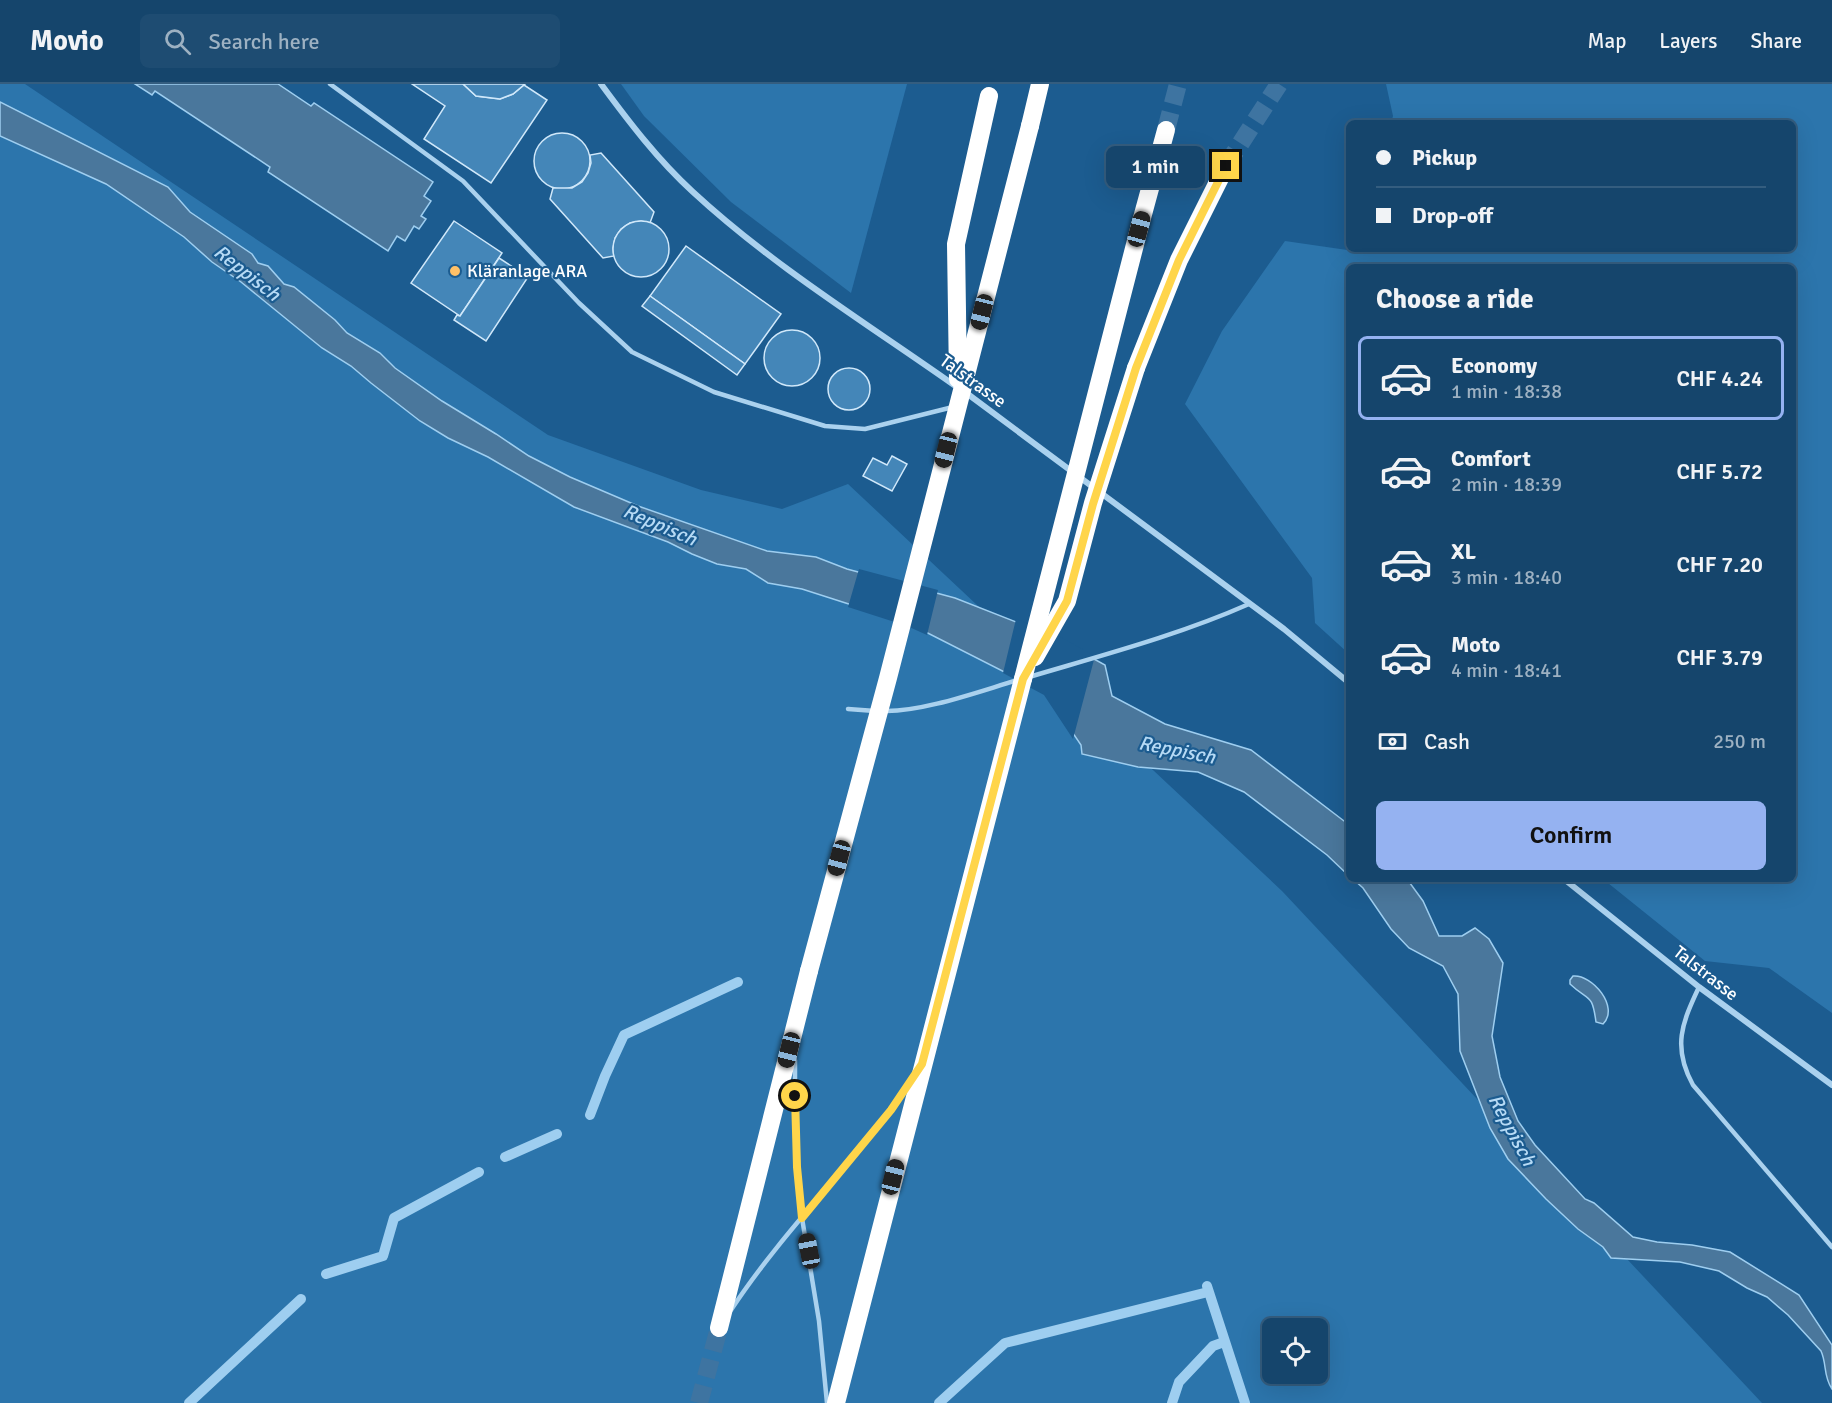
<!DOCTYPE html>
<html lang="en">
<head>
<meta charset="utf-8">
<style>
	:root { --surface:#15456c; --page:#1e4c72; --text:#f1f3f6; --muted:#9db1c2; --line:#345d7f; --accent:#95b2f1 }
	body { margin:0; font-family:Signika,sans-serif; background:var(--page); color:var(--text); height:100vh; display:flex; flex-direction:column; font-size:22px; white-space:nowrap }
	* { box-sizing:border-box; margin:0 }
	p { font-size:20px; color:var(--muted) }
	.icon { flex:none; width:33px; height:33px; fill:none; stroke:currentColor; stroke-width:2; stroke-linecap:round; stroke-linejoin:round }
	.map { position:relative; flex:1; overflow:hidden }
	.side { position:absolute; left:1346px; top:180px; width:450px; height:618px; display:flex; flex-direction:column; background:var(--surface); border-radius:9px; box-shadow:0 6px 24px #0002,0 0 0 2px var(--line) }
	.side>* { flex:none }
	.guide { position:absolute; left:1346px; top:36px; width:450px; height:132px; border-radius:9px; box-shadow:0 6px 24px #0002,0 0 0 2px var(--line); display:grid; align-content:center; height:132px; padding:0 30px; background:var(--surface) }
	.buttons { position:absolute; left:1262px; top:1234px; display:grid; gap:12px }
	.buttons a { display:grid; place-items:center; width:66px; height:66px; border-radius:9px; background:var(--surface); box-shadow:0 6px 24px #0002,0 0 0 2px var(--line); font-size:30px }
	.end { position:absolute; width:27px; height:27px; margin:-14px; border:8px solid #ffd54a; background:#111; box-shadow:0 0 0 3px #111 }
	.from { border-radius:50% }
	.bubble { position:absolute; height:42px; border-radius:9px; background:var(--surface); box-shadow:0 6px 24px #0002,0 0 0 2px var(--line); font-size:20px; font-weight:600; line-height:42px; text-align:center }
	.car { position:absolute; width:18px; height:36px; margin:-18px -9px; border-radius:8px; box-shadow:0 0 4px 2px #0007; background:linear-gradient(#222 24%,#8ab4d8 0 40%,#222 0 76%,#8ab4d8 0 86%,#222 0) }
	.guide b { display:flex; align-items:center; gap:21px; height:57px; font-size:22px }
	.guide b+b { border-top:2px solid var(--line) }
	.guide i { width:15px; height:15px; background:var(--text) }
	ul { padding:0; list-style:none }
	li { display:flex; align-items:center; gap:18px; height:84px; margin:0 12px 9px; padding:0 18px; border:3px solid transparent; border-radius:9px }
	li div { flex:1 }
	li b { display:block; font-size:22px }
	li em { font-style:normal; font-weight:600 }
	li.current { border-color:var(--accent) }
	li>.icon { width:54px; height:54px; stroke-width:1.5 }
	h2 { padding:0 30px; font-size:27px; line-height:72px }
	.pay { display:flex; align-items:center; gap:15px; height:66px; padding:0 30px; font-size:22px }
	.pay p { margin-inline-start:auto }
	.primary-button { display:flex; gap:12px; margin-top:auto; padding:12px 30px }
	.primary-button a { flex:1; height:69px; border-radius:9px; background:var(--accent); color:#111; font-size:24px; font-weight:600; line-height:69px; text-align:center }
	header { display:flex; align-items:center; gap:36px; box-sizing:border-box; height:84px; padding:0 30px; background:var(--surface); border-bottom:2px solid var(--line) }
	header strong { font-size:28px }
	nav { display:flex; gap:33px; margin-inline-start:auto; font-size:21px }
	.search { width:420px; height:54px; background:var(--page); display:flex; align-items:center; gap:15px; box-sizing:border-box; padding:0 21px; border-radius:9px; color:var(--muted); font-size:22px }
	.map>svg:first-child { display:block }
	.green { fill:#2c75ac; fill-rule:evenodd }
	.water { fill:#4a779c; stroke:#9ecef0; stroke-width:1.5 }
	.pier { fill:#1c5c90 }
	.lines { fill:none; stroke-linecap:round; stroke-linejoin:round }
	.stream { stroke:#9ecef0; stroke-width:10 }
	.building { fill:#4486b8; stroke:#d0e8fa; stroke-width:1.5 }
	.motorway-tunnel { stroke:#3e74a1; stroke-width:18; stroke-dasharray:18 9; stroke-linecap:butt }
	.service { stroke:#aad1ee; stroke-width:4.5 }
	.minor { stroke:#aad1ee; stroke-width:6 }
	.motorway { stroke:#fff; stroke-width:18 }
	.motorway-bridge { stroke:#fff; stroke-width:18 }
	.route { stroke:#ffd54a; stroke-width:8 }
	.poi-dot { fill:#ffc168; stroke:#1c5c90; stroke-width:2 }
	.labels { text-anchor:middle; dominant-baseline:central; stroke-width:4.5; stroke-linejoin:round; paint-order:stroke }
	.poi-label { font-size:18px; fill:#fff; stroke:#1c5c90; text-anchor:start }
	.street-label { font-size:18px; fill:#fff; stroke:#1c5c90 }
	.water-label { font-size:20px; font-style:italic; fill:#b6daf5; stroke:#1c5c90 }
</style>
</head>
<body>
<header>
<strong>Movio</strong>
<div class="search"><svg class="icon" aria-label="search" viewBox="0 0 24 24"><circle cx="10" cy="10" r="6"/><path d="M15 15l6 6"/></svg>Search here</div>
<nav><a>Map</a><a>Layers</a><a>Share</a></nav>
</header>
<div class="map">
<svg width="1832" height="1319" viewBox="0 0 1832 1319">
	<rect width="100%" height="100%" fill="#1c5c90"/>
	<g class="green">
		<path d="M0 0H25L548 351 701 406 782 425 848 400 1282 807 1762 1319H0ZM1272 1245H1317V1290H1272Z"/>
		<path d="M621 0H907L851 209 731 118 644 32Z"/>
		<path d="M1386 0H1832V929L1769 884 1705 877 1603 795H1792V183H1348V569L1315 539 1312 494 1185 320 1222 247 1285 157 1361 168 1362 165H1792V39H1391L1393 32Z"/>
	</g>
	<g class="water">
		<path d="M135 0H278L311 22 314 19 433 98 424 112 431 117 421 132 426 135 419 145 414 142 405 157 397 152 388 167 268 88 270 83 155 7 152 11Z"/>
		<path d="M0 18 168 103 190 128 252 170 258 179 268 182 284 200 294 203 335 236 347 249 380 269 395 284 442 317 496 350 529 372 570 393 638 422 767 467 816 473 847 485 955 514 1054 553 1105 581 1112 612 1165 640 1251 666 1348 740V791L1327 771 1244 708 1198 688 1138 683 1082 670 1081 661 1046 609 908 539 802 505 768 499 746 485 717 480 692 470 668 458 574 423 488 373 448 354 420 337 371 299 351 282 322 264 241 198 212 178 184 153 106 100 0 52Z"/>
		<path d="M1353 795H1407L1423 817 1439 852H1462L1475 844 1489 855 1503 879 1492 952 1500 993 1518 1037 1535 1061 1585 1115 1594 1119 1633 1153 1657 1158 1692 1161 1730 1168 1799 1211 1832 1261V1305C1823 1292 1827 1280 1821 1267L1788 1231 1767 1213 1747 1204 1719 1187 1680 1178 1611 1174 1603 1163 1578 1145 1546 1115 1508 1075 1490 1044 1460 967 1458 910 1443 882 1409 864 1391 845 1363 804Z"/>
		<path d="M1573 892C1592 890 1620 923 1603 940L1596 938C1592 908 1589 918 1570 900V896Z"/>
	</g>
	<g class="pier">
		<path d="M859 485 938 506 927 551 907 542 848 523Z"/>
		<path d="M1016 535 1055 550 1095 572 1073 655 1044 611 1003 589Z"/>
	</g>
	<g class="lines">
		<g class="stream">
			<path d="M590 1031 605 992 624 951 738 898"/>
			<path d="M505 1073 557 1050"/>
			<path d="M326 1190 383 1172 394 1134 479 1088"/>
			<path d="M1207 1202 1245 1319"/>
			<path d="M189 1319 301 1215"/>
			<path d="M939 1319 1005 1259 1208 1208"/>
			<path d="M1172 1319 1179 1298 1213 1262 1224 1258"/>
		</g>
	</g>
	<g class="building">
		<path d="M412 0H463L476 12 500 15 513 10 524 1 547 16 491 99 424 55 445 22Z"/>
		<path d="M463 0H525L513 10 500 15 476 12Z"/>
		<circle cx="562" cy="77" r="28"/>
		<path d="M601 69 654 128 650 139 641 137 630 139 621 145 615 154 613 164 614 172 603 174 550 115 553 104H572L582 98 588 89 591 79 590 71Z"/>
		<path d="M454 137 502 169 460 232 411 199Z"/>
		<circle cx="641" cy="165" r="28"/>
		<path d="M686 162 781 230 745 280 650 212Z"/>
		<path d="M499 174 528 193 486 257 454 236 457 231 460 232Z"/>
		<path d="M650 212 745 280 737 291 642 222Z"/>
		<circle cx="792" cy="274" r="28"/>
		<circle cx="849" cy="305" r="21"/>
		<path d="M892 372 907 380 892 407 863 392 873 374 887 381Z"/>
	</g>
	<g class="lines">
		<g class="motorway-tunnel">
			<path d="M1166 46 1178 0"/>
			<path d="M1226 82 1279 0"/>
			<path d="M699 1319 719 1244"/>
		</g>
		<g class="service">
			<path d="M330 0 463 97 579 219 632 268 714 308 825 342 865 345 953 323"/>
			<path d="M1029 593C1103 571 1179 551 1249 520"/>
			<path d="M848 625 875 627"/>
			<path d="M884 627C923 628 980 607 1018 596"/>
			<path d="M1699 903C1682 939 1672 963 1693 1001L1832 1163"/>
			<path d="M795 976V1034L797 1083 802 1134 819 1237 827 1319"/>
			<path d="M731 1226C785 1144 857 1076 913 995"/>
		</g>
		<g class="minor">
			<path d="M601 0C629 38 658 76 693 108 772 181 866 239 954 301"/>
			<path d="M965 308 1284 545 1348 598"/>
			<path d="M1564 795 1699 903 1832 1001"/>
		</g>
		<g class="motorway">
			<path d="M1030 42 1040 0"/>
			<path d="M1139 145 1166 46"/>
			<path d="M1136 284 1179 176 1226 82"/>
			<path d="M719 1244 809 887"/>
			<path d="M836 1319 1023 595"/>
		</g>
		<g class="motorway-bridge">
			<path d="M958 295 956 160 989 12"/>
			<path d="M1035 573 1067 517 1093 419 1136 284"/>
			<path d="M1023 595 1139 145"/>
			<path d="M809 887 888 594 1030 42"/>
		</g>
	</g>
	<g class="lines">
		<path class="route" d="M795 1012 797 1083 802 1134 891 1026 922 980 1023 595 1067 517 1093 420 1136 284 1179 176 1226 82"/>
	</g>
	<circle class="poi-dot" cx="455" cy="187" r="6"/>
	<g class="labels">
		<g class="poi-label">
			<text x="467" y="187">Kläranlage ARA</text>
		</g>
		<g class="street-label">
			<text transform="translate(973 297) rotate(36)">Talstrasse</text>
			<text transform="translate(1706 889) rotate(38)">Talstrasse</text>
		</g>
		<g class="water-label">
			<text transform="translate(247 189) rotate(38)">Reppisch</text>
			<text transform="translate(660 441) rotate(23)">Reppisch</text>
			<text transform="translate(1177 666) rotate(11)">Reppisch</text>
			<text transform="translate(1512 1046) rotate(62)">Reppisch</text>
		</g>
	</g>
</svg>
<div class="buttons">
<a><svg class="icon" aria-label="locate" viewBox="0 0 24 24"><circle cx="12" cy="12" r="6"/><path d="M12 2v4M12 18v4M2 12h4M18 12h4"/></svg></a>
</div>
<i class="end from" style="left:795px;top:1012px"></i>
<i class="end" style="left:1226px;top:82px"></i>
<div class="bubble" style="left:1106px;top:62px;width:99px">1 min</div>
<i class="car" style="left:1139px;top:145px;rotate:15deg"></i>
<i class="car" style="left:982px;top:228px;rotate:194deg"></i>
<i class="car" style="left:946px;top:366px;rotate:194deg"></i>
<i class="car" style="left:839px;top:774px;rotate:195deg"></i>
<i class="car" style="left:789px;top:966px;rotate:194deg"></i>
<i class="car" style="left:893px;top:1093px;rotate:14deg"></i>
<i class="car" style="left:809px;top:1167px;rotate:349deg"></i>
<div class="guide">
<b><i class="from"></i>Pickup</b>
<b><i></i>Drop-off</b>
</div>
<section class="side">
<h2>Choose a ride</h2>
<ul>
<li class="current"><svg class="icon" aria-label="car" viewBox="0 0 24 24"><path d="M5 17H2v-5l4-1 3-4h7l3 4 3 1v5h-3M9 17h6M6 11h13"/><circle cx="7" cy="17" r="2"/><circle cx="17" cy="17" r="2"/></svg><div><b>Economy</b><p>1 min · 18:38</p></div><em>CHF 4.24</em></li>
<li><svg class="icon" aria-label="car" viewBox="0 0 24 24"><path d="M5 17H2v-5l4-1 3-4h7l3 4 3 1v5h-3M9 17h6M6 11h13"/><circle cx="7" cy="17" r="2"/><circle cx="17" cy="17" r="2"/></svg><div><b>Comfort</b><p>2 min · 18:39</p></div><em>CHF 5.72</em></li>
<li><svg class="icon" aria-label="car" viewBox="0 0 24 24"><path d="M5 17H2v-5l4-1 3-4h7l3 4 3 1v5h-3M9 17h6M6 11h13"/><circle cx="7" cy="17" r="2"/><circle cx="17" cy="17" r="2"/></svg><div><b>XL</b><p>3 min · 18:40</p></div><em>CHF 7.20</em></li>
<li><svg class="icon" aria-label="car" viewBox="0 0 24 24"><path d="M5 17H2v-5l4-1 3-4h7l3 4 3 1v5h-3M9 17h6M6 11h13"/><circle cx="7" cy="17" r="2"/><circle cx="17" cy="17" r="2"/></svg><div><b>Moto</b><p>4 min · 18:41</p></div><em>CHF 3.79</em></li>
</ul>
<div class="pay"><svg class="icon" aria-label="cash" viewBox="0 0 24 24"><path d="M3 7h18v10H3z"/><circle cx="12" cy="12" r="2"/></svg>Cash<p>250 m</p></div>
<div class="primary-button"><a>Confirm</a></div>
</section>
</div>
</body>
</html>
